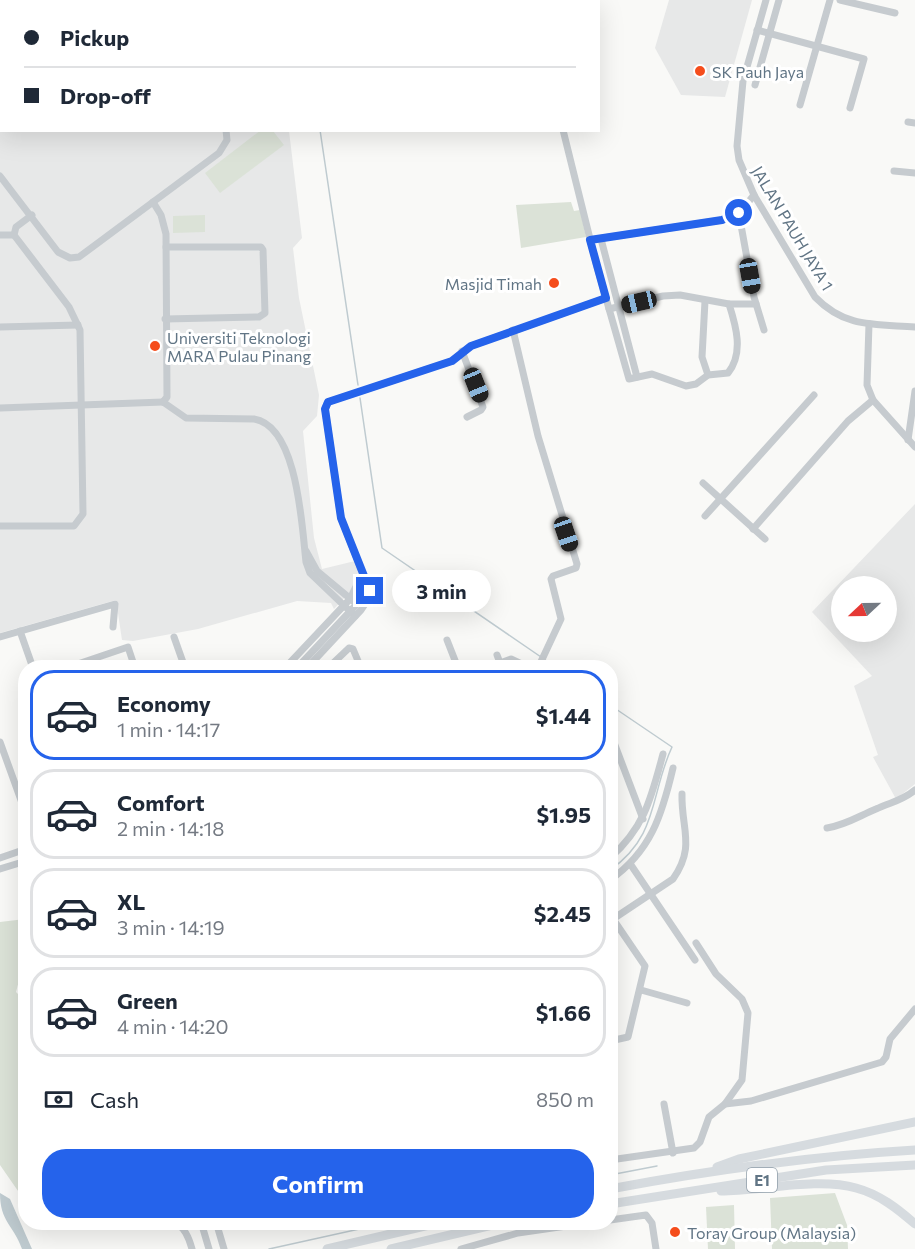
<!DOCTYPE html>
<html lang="en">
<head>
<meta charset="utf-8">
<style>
	:root { --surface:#fff; --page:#f2f2f3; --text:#1f2937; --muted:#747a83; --line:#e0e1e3; --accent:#2563eb }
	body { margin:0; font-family:Commissioner,sans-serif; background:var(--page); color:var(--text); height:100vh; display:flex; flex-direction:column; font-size:22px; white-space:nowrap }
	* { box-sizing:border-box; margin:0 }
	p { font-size:20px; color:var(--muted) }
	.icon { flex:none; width:33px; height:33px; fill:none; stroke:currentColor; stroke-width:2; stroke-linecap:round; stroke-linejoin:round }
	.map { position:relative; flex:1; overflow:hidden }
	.drawer { position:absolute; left:18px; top:660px; width:600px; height:570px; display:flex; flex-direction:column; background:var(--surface); border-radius:24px; box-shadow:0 6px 24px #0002 }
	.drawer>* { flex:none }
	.hud { position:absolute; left:0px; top:0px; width:600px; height:132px; box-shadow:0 6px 24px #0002; display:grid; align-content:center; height:132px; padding:0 24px; background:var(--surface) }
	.needle { width:39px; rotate:248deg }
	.controls { position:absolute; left:831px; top:576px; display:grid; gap:12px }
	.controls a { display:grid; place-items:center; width:66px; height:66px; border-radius:50%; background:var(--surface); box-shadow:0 6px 24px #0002; font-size:30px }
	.end { position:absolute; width:27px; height:27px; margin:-14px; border:8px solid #2563eb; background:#fff; box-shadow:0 0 0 3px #fff }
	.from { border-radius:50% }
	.bubble { position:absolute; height:42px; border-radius:21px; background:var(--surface); box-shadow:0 6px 24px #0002; font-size:20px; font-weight:700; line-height:42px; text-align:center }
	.car { position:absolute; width:18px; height:36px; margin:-18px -9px; border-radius:8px; box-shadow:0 0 4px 2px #0007; background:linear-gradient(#222 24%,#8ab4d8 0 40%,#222 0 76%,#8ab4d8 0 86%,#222 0) }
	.hud b { display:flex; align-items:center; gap:21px; height:57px; font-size:22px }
	.hud b+b { border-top:2px solid var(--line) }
	.hud i { width:15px; height:15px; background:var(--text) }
	ul { padding:10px 0 0; list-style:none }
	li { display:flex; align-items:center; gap:18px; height:90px; margin:0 12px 9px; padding:0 12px; border:3px solid var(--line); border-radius:24px }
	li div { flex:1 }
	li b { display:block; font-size:22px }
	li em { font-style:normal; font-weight:700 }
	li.active { border-color:var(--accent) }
	li>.icon { width:54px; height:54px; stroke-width:1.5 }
	.pay { display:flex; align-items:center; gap:15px; height:66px; padding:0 24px; font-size:22px }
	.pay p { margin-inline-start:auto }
	.button { display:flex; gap:12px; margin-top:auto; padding:12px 24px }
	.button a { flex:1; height:69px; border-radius:24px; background:var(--accent); color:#fff; font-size:24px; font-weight:700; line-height:69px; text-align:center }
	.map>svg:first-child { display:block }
	.built { fill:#e7e8e8; fill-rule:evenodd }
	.green { fill:#dbe2d7 }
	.water { fill:#bfcbd0 }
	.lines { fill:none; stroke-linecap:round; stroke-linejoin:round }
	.stream { stroke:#bfcbd0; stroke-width:1.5 }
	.minor { stroke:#c6cbcf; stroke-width:7 }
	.highway { stroke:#d6dbdf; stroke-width:9 }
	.route { stroke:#2563eb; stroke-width:8 }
	.poi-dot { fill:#f54d1c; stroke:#fff; stroke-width:2 }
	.labels { text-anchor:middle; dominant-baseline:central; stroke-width:6; stroke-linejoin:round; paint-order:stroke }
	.shield { fill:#fff; stroke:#909eaa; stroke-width:1.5 }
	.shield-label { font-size:15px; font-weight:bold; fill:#617585 }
	.poi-label { font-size:16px; fill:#617585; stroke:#fff; text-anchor:start }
	.street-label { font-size:16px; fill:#617585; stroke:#fff }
</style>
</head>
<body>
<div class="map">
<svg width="915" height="1249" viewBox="0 0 915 1249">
	<rect width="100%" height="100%" fill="#f9f9f7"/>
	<g class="built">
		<path d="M0 0H268L2 2V130L289 131 302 238 293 248 299 298 319 395 317 416 303 431 314 538 322 569 355 561 359 570 350 592 334 609 331 603 297 601 198 629 133 641 122 640 116 600 0 633Z"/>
		<path d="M669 0H752L725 97 681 95 655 48Z"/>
		<path d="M915 504V784L896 799 873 757 878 755 854 686 872 676 812 612ZM842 586H886V632H842Z"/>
	</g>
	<g class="green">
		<path d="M261 130 273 131 284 145 220 193 205 173Z"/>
		<path d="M571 202 574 211 580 210 586 237 521 248 516 205Z"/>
		<path d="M205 215V232L173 233V216Z"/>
		<path d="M25 919V958L16 992 26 1002 25 1201 0 1165V922Z"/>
		<path d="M835 1193 847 1225 848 1249H772L770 1198Z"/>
		<path d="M734 1205 735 1249H708L706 1207Z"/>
	</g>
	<path class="water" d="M0 1193 10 1199 32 1249H22C13 1224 0 1222 0 1193Z"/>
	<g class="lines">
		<g class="stream">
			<path d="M300 0 301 2"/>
			<path d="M320 130 358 385"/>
			<path d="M360 398 382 548 541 657"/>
			<path d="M544 659 556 668"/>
			<path d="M610 705 672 747C650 794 659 836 610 870"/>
			<path d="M610 1175 657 1166"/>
			<path d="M269 1249 391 1222"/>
		</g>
		<g class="minor">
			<path d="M8 0 9 2"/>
			<path d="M274 0 275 2"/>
			<path d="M527 0V2"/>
			<path d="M766 0 743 81 737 146 739 160 754 195 815 297C845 328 874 324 915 327"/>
			<path d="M840 0 895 13"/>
			<path d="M0 11 2 13"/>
			<path d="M757 30 864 59 850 108"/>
			<path d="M755 85 779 0"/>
			<path d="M0 103 2 102"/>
			<path d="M800 105 830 0"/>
			<path d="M908 122 915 123"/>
			<path d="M563 130 596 263 629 379 652 374 686 386 696 384 708 375 728 373C744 353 736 326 729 304"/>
			<path d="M894 171 915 173"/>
			<path d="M0 176 58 252 70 258 79 257 219 153 227 140 226 130"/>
			<path d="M153 202 161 215 166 234 167 397 163 402"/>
			<path d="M739 214 754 297 764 330"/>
			<path d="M0 235H14"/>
			<path d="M601 239 637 377"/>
			<path d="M590 240 722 220 739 214 754 195"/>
			<path d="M705 301 702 357 708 375"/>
			<path d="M609 309 663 296 680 295 729 304H756"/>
			<path d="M165 319 259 317 265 313 263 250 261 247H166"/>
			<path d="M869 324 867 385 873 400 915 447"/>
			<path d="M0 327 78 325"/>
			<path d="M513 330 538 436 577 564 576 568 553 576 551 579 561 619 538 668"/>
			<path d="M462 351 483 407 481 410 467 417"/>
			<path d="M163 402 186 418 254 419C298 426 302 528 306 562L310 573 355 616"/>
			<path d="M0 408 163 402"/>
			<path d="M908 440 915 391"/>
			<path d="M703 483 765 539"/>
			<path d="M705 516 814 395"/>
			<path d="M0 526H74L83 514 80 330 69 307 14 235 16 227 32 215"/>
			<path d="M753 529 848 421 873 400"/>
			<path d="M306 551 317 571 353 601"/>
			<path d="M20 631 33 668"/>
			<path d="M0 637 115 604 113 627"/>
			<path d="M174 637 185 668"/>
			<path d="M447 640 458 668"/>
			<path d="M497 655 502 668"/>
			<path d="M500 663 511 659 530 668"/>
			<path d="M66 668 128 647 135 668"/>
			<path d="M285 668 350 599 360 578"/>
			<path d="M297 668 356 605 363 591"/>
			<path d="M307 668 361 610 371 595 341 518 325 409 328 402 452 361 471 346 606 298"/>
			<path d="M328 668 349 648 353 649 361 668"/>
			<path d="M610 732 643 819"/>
			<path d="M0 742 26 814"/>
			<path d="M827 828C846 825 859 816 876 809 891 802 902 801 915 790"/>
			<path d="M0 858 26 849"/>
			<path d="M610 858C645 827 651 798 663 754"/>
			<path d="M631 865 695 960"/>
			<path d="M0 869 26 861"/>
			<path d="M610 880C651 851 662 815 673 768"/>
			<path d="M610 921 673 879C696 846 681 829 682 794"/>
			<path d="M696 943 716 974 742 999 748 1013 742 1080 725 1104"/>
			<path d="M641 990 687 1003"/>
			<path d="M610 1041 628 1037 645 966 613 919"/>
			<path d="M664 1104 673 1153"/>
			<path d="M610 1160 694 1148 700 1142 709 1117 725 1104 751 1101 882 1062 886 1057 890 1039 915 1009"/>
			<path d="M610 1220 646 1215 652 1223 656 1249"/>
			<path d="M129 1222C163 1233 180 1205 192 1249"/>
			<path d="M201 1222 209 1249"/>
			<path d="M216 1222 224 1249"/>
			<path d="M256 1222 265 1226 277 1222"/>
			<path d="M461 1249 518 1233 594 1222"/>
		</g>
		<g class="highway">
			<path d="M717 1167 739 1159 915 1122"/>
			<path d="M610 1189C711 1170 813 1156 915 1150"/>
			<path d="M721 1191C762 1191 817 1177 856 1188 879 1194 898 1209 915 1224"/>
			<path d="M610 1204 826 1170 915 1165"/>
			<path d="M327 1249 442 1222"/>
			<path d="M391 1249 505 1222"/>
		</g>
	</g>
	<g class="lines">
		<path class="route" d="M370 591 341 518 325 409 328 402 452 361 471 346 606 298 590 240 722 220 739 213"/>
	</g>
	<g class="poi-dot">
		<circle cx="700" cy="71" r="6"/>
		<circle cx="554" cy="283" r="6"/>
		<circle cx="155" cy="346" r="6"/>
		<circle cx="675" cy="1232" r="6"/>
	</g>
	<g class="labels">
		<rect class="shield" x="747" y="1168" width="30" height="24" rx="4.5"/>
		<g class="shield-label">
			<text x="762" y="1180">E1</text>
		</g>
		<g class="poi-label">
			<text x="712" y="71">SK Pauh Jaya</text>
			<text x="542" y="283" text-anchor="end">Masjid Timah</text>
			<text x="167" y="337">Universiti Teknologi<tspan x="167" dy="18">MARA Pulau Pinang</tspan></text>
			<text x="687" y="1232">Toray Group (Malaysia)</text>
		</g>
		<g class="street-label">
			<text transform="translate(793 228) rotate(59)">JALAN PAUH JAYA 1</text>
		</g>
	</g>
</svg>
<div class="controls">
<a><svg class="needle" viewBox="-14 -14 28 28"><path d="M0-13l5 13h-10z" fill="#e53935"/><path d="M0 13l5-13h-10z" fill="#747a83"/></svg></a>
</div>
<i class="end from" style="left:739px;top:213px"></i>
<i class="end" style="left:370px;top:591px"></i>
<div class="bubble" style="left:392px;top:570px;width:99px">3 min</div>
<i class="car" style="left:750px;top:276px;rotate:170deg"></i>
<i class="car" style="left:639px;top:302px;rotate:257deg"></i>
<i class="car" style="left:476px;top:385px;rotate:158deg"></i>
<i class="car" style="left:566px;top:534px;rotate:161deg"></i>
<div class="hud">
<b><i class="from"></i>Pickup</b>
<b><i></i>Drop-off</b>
</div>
<section class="drawer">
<ul>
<li class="active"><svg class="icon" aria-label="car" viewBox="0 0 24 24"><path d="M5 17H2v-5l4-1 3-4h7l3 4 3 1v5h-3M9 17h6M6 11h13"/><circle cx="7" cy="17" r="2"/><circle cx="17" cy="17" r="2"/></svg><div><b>Economy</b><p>1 min · 14:17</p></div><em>$1.44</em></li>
<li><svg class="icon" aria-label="car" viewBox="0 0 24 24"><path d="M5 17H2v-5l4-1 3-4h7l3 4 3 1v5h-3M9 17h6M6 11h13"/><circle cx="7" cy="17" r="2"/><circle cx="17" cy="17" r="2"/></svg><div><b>Comfort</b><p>2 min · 14:18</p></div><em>$1.95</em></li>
<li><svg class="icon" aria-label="car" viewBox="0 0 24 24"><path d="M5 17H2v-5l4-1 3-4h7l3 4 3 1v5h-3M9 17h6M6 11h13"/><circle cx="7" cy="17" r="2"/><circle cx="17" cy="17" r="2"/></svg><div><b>XL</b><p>3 min · 14:19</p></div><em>$2.45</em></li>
<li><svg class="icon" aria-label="car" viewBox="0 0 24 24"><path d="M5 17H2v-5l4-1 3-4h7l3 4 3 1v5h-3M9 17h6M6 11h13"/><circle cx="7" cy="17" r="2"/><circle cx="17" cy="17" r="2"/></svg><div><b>Green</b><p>4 min · 14:20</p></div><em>$1.66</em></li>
</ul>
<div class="pay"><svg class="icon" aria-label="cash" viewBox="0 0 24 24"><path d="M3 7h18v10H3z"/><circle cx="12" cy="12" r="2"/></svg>Cash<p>850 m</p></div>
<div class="button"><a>Confirm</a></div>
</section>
</div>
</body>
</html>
